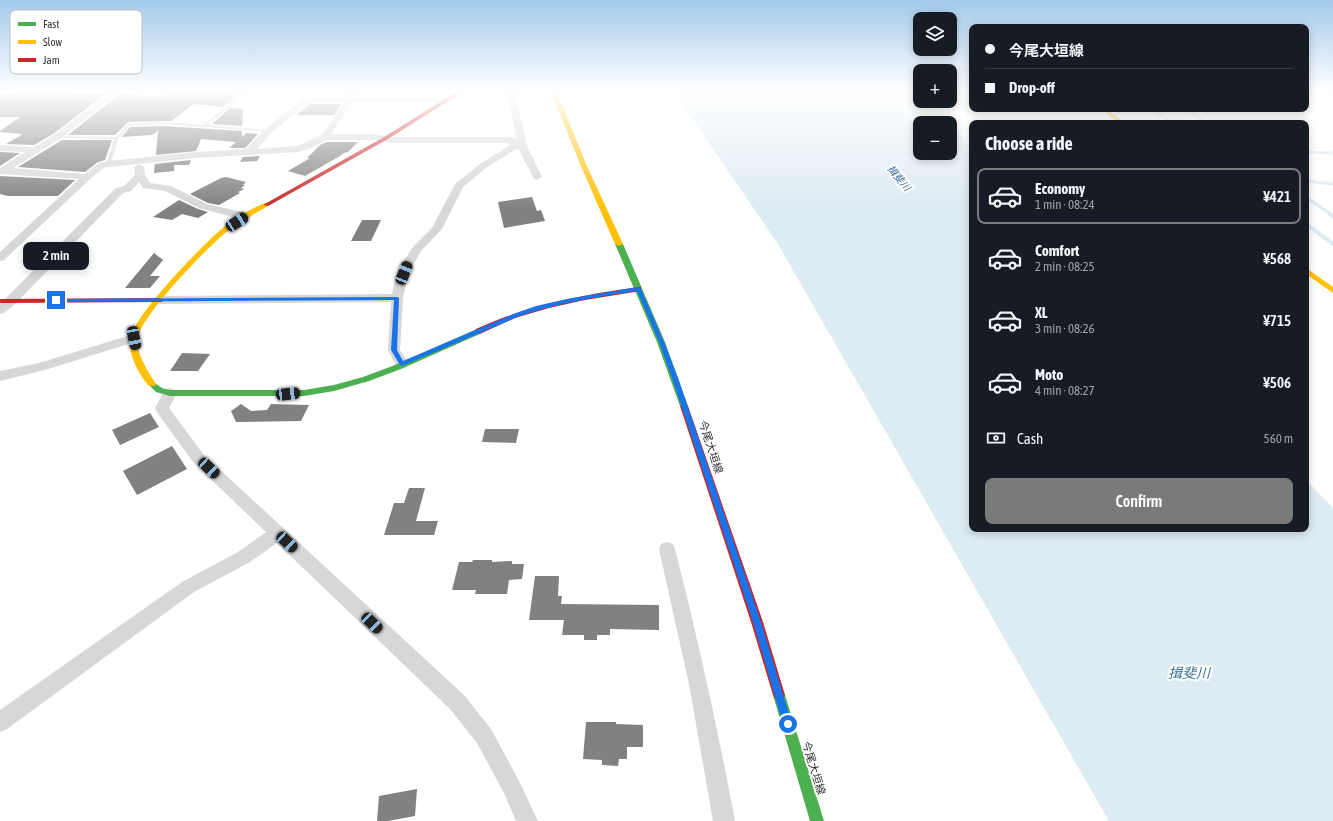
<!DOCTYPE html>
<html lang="en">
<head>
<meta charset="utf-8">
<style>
	:root { --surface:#171b24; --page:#20242c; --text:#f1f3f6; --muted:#9ea1a6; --line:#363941; --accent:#7a7a7a }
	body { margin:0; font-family:"Asap Condensed","Noto Sans JP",sans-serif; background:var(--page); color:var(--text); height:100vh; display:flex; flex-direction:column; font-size:15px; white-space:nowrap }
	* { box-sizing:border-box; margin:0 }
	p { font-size:13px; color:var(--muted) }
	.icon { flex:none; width:22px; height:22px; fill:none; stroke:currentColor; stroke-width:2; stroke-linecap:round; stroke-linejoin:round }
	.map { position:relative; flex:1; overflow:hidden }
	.drawer { position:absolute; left:969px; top:120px; width:340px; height:412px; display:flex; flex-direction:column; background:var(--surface); border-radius:8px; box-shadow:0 2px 10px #0003 }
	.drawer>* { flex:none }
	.guide { position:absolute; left:969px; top:24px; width:340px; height:88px; border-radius:8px; box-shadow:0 2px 10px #0003; display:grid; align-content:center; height:88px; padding:0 16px; background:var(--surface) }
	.fabs { position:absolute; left:913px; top:12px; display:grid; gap:8px }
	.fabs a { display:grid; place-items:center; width:44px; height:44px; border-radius:8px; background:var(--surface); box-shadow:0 2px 10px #0003; font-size:20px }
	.end { position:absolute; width:18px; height:18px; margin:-9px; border:5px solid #1a73e8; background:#fff; box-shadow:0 0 0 2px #fff }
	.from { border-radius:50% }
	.bubble { position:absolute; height:28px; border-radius:8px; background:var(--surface); box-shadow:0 2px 10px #0003; font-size:13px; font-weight:600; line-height:28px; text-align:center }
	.car { position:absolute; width:12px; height:24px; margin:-12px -6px; border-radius:5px; box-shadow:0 0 3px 1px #0007; background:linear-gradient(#222 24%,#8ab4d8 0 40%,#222 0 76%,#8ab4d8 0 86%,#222 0) }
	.guide b { display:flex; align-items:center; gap:14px; height:38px; font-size:15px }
	.guide b+b { border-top:1px solid var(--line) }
	.guide i { width:10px; height:10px; background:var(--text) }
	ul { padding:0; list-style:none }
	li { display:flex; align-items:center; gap:12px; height:56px; margin:0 8px 6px; padding:0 8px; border:2px solid transparent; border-radius:8px }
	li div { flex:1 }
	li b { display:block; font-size:15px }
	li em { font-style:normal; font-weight:600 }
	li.active { border-color:var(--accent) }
	li>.icon { width:36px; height:36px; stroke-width:1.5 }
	h2 { padding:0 16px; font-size:18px; line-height:48px }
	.pay { display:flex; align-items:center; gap:10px; height:44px; padding:0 16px; font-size:15px }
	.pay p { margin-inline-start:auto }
	.primary-button { display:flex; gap:8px; margin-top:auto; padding:8px 16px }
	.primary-button a { flex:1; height:46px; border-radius:8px; background:var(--accent); color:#fff; font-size:16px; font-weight:600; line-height:46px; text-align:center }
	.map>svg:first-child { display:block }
	.water { fill:#ddebf3; fill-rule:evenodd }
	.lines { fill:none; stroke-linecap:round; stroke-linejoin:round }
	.stream-far1 { stroke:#ddebf3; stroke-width:3 }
	.stream { stroke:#ddebf3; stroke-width:4 }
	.building { fill:#818181 }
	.lane { fill:#d7d7d7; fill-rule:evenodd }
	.street { fill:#d7d7d7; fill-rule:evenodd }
	.fast { fill:#4caf50; fill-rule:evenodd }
	.slow { fill:#ffc107; fill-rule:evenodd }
	.jam { fill:#c62828; fill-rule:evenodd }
	.route { fill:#1a73e8 }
	.labels { text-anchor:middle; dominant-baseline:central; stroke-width:4; stroke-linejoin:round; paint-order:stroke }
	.far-water-label { font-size:10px; font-style:italic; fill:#3f7597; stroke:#fff }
	.street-label { font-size:11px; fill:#333; stroke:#fff }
	.near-water-label { font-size:14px; font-style:italic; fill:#3f7597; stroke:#fff }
	.key { fill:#fff; stroke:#c2c2c2; stroke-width:1 }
	.key-label { font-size:11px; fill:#333 }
</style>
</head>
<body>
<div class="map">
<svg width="1333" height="821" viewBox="0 0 1333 821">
	<rect width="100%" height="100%" fill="#fff"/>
	<path class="water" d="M674 92H920V101H934L972 151V529H1306V480L1333 508V821H1109L778 244ZM920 123H950V153H920Z"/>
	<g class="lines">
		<g class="stream-far1">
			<path d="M1319 92 1333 93"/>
			<path d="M1152 109 1171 123"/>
			<path d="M1189 109 1205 123"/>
			<path d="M1306 152 1333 153"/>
			<path d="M1306 181 1333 184"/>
			<path d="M1306 197 1332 215"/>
		</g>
		<g class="stream">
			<path d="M1330 214 1333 216"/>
			<path d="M1306 224 1333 244"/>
		</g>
	</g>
	<g class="building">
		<path d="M15 92H74L71 94 107 93 53 134 34 145 6 144 23 134 0 132V131L20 117H0V95H10Z"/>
		<path d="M166 92H240L223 107 194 104 171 121 128 122 115 135H68L120 94 160 97Z"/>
		<path d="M310 104H341L334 115H296Z"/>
		<path d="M230 108 243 109 242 126 212 124Z"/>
		<path d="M164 126 242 131V137L246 133 258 134 245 148H229L236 142 201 139 196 151 156 155 158 131 152 135 122 137 120 139 130 127Z"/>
		<path d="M62 140H112L105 160 98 162 85 172 18 167Z"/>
		<path d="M327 142H358L348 152 344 153 340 156 305 176 288 171 310 158H307L320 145Z"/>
		<path d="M0 152 20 153 0 166Z"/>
		<path d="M260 156 257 161 240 162 243 157Z"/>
		<path d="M191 160 189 165H174V171L154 173 155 164Z"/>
		<path d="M0 176 75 180 58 196H8L0 194Z"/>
		<path d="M226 177 246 182 243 185H245L241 188 244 189 238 192 240 193 219 205 208 203 190 194 221 178Z"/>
		<path d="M532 197 537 211 541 210 545 221 504 228 498 202Z"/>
		<path d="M179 200 198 209 208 212 198 218 182 214 172 220 153 217Z"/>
		<path d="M362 220H381L371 241H351Z"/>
		<path d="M154 253 163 260 150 276H160L150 288H125Z"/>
		<path d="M182 353 210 354 198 371H170Z"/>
		<path d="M241 404 251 411 267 410 271 404 309 405 301 421 236 422 231 411Z"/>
		<path d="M150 413 159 427 120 445 112 430Z"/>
		<path d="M485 429H519L516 443 482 442Z"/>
		<path d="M172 446 187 469 137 495 123 471Z"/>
		<path d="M409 488H425L416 521H438L434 535H384L394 503H404Z"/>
		<path d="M473 560H492V562L512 561V564H524L522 579 509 580 507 594H475L476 590H452L459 562H472Z"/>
		<path d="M535 576H559L558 596H562L561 604 659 605V630L610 629V635H597V640H584V635H562L564 620H529Z"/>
		<path d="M586 722H616V724L643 725V747H627V759H619L618 766 602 765V760L583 759Z"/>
		<path d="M417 789 415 816 388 821H377L379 796Z"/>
	</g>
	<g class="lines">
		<path class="lane" d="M243 92H247L208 125 268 130H270V132L205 127 203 128 201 127 164 124 129 126 119 138 110 164 108 165 106 164 114 139 57 138 55 137 57 136 116 137 128 124 164 122 203 125Z"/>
		<g class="street">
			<path d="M111 92H120L60 139 13 168 85 174 99 163 108 161 196 152 246 149 265 129 304 98 347 97 351 92H359L355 97H447L451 100 447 103H352L331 134H374L393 137H511L514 138 517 141 507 92H515L527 146 542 177 537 180 534 179 518 148 486 168 463 187 442 229 421 251 413 265 407 280 403 298 400 350 409 364 407 367 402 368 397 367 388 350 391 302 159 304 155 303 153 300 155 297 159 296 392 294 395 280 401 265 413 247 432 228 455 184 480 164 510 145 508 143H393L374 140H327L311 148 298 152 196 158 108 167H105L90 179 4 260 0 261V252L79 179 0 174V168L25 152 0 151V145L34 147 54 135ZM309 103H344L322 135 297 146 257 149 271 133Z"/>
			<path d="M139 164 144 167 145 175 150 183 171 186 207 204 251 214 252 216 247 219 233 217 199 208 165 191 143 188 139 182 131 191 123 193 15 304 4 313 0 314V304L116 188 124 186 135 175 134 167Z"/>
			<path d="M134 334 138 335 140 338 138 341 45 370 0 381V371L39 363Z"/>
			<path d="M170 388 175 390 177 393 169 408 203 454 464 695 491 729 518 779 538 821H516L504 793 477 743 450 709 277 543 250 562 194 592 7 729 0 732V710L182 582 238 552 266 532 193 462 157 412 155 408 165 390Z"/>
			<path d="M667 542 673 544 675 549C698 639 718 730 735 821H713L689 684 659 549 661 544Z"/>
		</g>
		<g class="fast">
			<path d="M619 242 623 244 665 342 688 406 687 408 684 409 680 406 657 342 615 244Z"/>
			<path d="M479 328 482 329 483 331 482 333 401 369 369 381 334 391 304 396H170L156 392 148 384 152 381 162 388 170 390H304L334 385 363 377 395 365Z"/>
			<path d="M779 689 783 691 785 695 824 821H810L773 695 775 691Z"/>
		</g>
		<g class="slow">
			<path d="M551 92H557L586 164 623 244 619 246 615 244 580 164Z"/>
			<path d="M1101 109H1107L1125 123H1118Z"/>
			<path d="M266 203 268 204V206C255 214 241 220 229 230 208 246 145 312 138 336 134 351 149 373 156 384L155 386H149C139 375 128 354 130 339 133 316 204 243 224 227 234 219 253 207 266 203Z"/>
			<path d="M1306 268 1333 287V293L1306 274Z"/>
		</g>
		<g class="jam">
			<path d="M456 92H463L388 139 268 206 263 205 384 137Z"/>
			<path d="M638 287H641V291L585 300 549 308 515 318 482 333 479 334 475 331 476 329C528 305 582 295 638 287Z"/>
			<path d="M159 298 163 300 162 302 0 303V299Z"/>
			<path d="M684 403 688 406 763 622 785 695 783 699 779 701 775 699 773 695 751 622 680 406Z"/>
		</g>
	</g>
	<linearGradient id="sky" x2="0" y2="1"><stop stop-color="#a3caec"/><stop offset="0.44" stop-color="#fff"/><stop offset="1" stop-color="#fff" stop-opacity="0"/></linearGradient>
	<rect width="1333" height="207" fill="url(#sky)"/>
	<path class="route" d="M638 287 641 289 664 342 678 378 761 622 792 724 791 727 788 729 785 727 783 724 753 622 672 378 659 342 637 291C597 297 558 303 520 316L402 366 400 365 391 350 394 300 56 302 53 300 56 299 397 297 399 298 397 350 403 361 516 313 536 306 567 299Z"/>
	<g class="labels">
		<g class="far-water-label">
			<text transform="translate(899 178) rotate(50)">揖斐川</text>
		</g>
		<g class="street-label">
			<text transform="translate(711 447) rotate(72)">今尾大垣線</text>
			<text transform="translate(814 768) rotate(73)">今尾大垣線</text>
		</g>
		<g class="near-water-label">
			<text x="1189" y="673">揖斐川</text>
		</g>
	</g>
	<rect x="10" y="10" width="132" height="64" rx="6" class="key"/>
	<rect x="18" y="22" width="18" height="4" fill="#4caf50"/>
	<rect x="18" y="40" width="18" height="4" fill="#ffc107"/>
	<rect x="18" y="58" width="18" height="4" fill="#c62828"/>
	<g class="key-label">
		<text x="43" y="28">Fast</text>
		<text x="43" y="46">Slow</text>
		<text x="43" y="64">Jam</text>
	</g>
</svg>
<div class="fabs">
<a><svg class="icon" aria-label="layers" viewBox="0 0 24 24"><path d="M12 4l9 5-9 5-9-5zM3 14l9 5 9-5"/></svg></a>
<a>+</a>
<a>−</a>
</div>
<i class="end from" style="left:788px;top:724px"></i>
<i class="end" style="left:56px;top:300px"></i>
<div class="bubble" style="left:23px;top:242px;width:66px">2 min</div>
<i class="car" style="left:237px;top:222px;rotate:57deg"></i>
<i class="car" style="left:404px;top:273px;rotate:22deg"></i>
<i class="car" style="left:134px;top:338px;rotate:169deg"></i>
<i class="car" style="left:288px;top:394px;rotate:84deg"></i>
<i class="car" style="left:209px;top:468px;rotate:133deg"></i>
<i class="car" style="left:287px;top:542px;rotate:133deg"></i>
<i class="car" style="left:372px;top:623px;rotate:134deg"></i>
<div class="guide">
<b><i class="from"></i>今尾大垣線</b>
<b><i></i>Drop-off</b>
</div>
<section class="drawer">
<h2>Choose a ride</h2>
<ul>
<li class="active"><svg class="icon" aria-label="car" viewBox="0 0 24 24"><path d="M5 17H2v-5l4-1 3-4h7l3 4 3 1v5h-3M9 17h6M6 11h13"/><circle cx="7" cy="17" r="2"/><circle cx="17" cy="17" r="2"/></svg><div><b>Economy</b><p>1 min · 08:24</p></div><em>¥421</em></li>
<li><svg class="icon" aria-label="car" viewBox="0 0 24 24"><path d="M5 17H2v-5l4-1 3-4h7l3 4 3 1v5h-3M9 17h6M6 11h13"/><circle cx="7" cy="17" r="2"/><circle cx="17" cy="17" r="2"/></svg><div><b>Comfort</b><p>2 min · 08:25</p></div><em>¥568</em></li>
<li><svg class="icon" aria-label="car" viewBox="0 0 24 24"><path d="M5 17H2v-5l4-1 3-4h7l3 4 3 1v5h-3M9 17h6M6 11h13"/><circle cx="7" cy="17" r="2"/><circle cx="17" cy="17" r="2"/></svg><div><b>XL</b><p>3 min · 08:26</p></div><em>¥715</em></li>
<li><svg class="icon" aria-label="car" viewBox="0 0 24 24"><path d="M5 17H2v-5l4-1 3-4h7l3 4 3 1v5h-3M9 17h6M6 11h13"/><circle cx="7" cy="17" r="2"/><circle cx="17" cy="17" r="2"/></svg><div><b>Moto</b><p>4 min · 08:27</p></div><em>¥506</em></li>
</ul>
<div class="pay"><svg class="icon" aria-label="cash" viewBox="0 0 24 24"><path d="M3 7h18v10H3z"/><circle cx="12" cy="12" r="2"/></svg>Cash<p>560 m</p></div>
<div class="primary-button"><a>Confirm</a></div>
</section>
</div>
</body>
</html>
